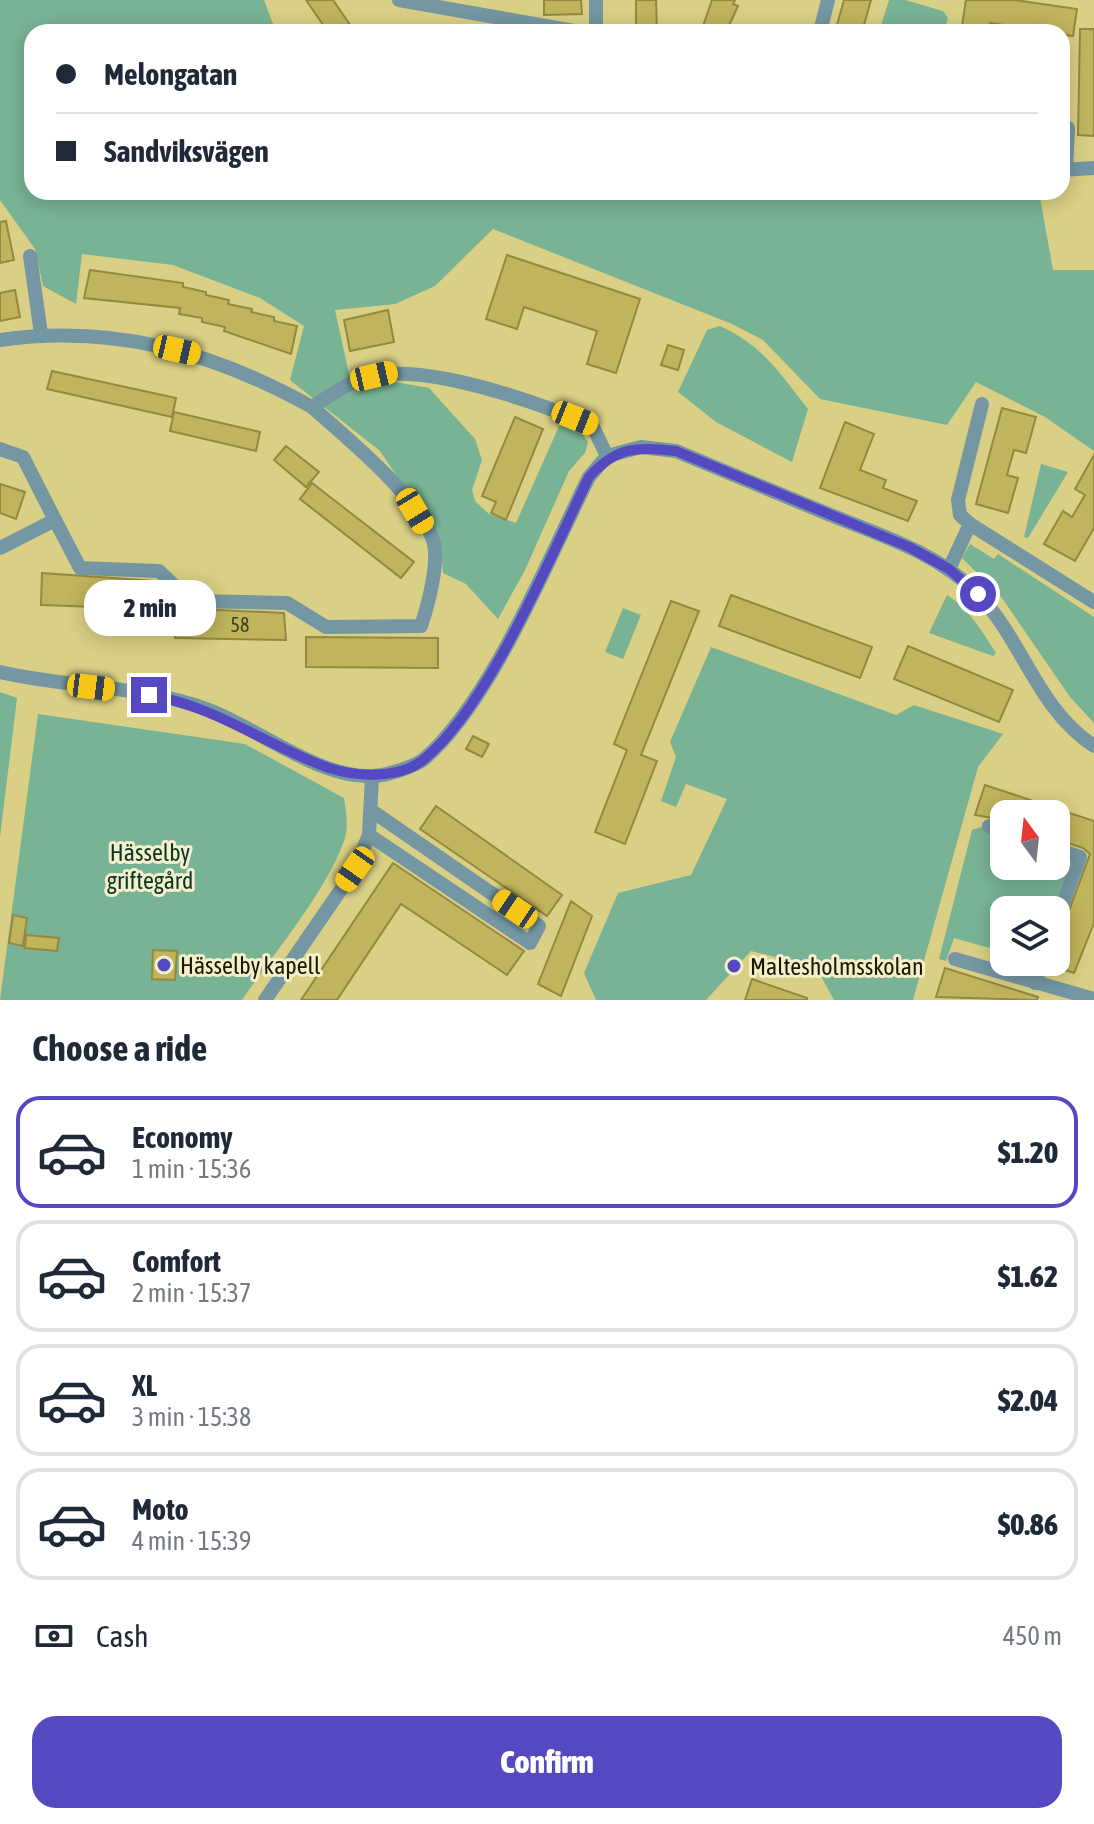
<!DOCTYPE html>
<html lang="en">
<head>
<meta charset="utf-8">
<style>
	:root { --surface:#fff; --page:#f2f2f3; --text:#1f2937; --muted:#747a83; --line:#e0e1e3; --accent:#5449c0 }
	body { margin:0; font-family:"Asap Condensed",sans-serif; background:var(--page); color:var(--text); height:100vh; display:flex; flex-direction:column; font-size:30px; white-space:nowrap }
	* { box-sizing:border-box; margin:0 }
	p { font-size:26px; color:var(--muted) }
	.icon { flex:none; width:44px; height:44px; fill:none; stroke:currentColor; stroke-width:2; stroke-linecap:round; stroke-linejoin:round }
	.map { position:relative; height:1000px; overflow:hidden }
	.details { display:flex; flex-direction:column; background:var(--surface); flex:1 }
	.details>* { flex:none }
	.banner { position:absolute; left:24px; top:24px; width:1046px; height:176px; border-radius:24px; box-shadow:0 4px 20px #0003; display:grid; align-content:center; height:176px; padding:0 32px; background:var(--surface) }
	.needle { width:52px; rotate:345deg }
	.tools { position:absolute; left:990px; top:800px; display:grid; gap:16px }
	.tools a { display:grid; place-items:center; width:80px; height:80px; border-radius:16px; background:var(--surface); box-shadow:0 4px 20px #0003; font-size:40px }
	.end { position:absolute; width:36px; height:36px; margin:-18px; border:10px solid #5449c0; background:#fff; box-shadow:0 0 0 4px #fff }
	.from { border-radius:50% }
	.bubble { position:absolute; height:56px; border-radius:24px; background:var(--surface); box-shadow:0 4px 20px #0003; font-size:26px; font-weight:800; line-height:56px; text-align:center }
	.car { position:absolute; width:24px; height:48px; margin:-24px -12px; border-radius:10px; box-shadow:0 0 6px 2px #0007; background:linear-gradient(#f5c518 24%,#345 0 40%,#f5c518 0 76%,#345 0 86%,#f5c518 0) }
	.banner b { display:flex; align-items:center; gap:28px; height:76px; font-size:30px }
	.banner b+b { border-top:2px solid var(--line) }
	.banner i { width:20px; height:20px; background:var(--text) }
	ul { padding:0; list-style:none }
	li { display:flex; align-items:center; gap:24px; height:112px; margin:0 16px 12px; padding:0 16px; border:4px solid var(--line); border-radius:24px }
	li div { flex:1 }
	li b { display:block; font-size:30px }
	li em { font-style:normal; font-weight:800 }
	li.on { border-color:var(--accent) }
	li>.icon { width:72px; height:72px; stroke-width:1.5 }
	h2 { padding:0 32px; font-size:36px; line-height:96px }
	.pay { display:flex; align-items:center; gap:20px; height:88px; padding:0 32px; font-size:30px }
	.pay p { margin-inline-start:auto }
	.button { display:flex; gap:16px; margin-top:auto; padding:16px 32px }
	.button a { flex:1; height:92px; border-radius:24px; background:var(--accent); color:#fff; font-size:32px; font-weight:800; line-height:92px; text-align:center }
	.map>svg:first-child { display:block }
	.green { fill:#79b395 }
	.building { fill:#c0b45c; stroke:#948941; stroke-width:2 }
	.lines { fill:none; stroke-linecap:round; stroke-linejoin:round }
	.minor { stroke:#7497a3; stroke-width:14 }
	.route { stroke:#5449c0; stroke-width:10 }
	.poi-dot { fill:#5449c0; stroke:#f3efcb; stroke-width:3 }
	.labels { text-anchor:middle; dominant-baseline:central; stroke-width:6; stroke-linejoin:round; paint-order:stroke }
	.number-label { font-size:20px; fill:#453f17 }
	.park-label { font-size:24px; fill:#0b3524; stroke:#f3efcb }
	.poi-label { font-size:24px; fill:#1c1800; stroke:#f3efcb; text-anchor:start }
</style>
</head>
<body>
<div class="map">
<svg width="1094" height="1000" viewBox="0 0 1094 1000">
	<rect width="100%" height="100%" fill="#d9cf85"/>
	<g class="green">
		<path d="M0 0H264L276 32H32V192H723L734 198 737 192H1039L1053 270H1094V451L1045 417 976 382 947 425 820 399 763 340 732 324 493 229 435 286 395 304 335 310 349 374 429 388 475 439 482 460 472 490 475 501 489 514 516 523 560 424 583 435 588 442 585 453 569 471 525 570 498 619 466 584 443 573 440 540 380 451 290 380 304 326 260 298 173 265 82 254 76 304 43 286 35 249 0 200Z"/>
		<path d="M889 0H905L943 11 948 18 944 32H879Z"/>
		<path d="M720 326C763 346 779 372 808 409L792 462 716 422 678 392 707 330Z"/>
		<path d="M1041 464 1068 472 1028 538 1024 537Z"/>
		<path d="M970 544 994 559 998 554 1094 617V723L1070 697 1002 598 962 558Z"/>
		<path d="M947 595C969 609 982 631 996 653L993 656 929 633Z"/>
		<path d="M623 608 641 615 623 659 605 652Z"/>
		<path d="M711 647 896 715 914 705 1003 734 978 767 913 1000H834L816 967 751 951 706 1000H596L584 973 618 893 691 875 727 799 686 784 676 807 661 801 676 757 670 742Z"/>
		<path d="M0 692 17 698 0 837Z"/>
		<path d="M38 714 245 744 344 798C346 812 349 827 344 841 326 892 273 954 242 1000H0Z"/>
		<path d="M982 827 1004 834V866H1056V851L1067 861 1069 871 1055 910H1004V952L954 938 946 961 939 959 972 830Z"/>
	</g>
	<g class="building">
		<path d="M306 0H333L355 32H328Z"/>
		<path d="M544 0H581L582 14 544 15Z"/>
		<path d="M636 0H656L657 32H636Z"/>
		<path d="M712 0H735L733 4 738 6 726 32H701Z"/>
		<path d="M844 0H871L862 32H835Z"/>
		<path d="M966 0H1015L1077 9 1073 36 990 23 988 32H961Z"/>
		<path d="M1080 29H1094V136L1078 135Z"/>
		<path d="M6 221 14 260 0 263V222Z"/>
		<path d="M507 255 640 299 616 373 587 364 597 331 524 307 517 329 486 319Z"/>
		<path d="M90 270 183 283V287L206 292V295L229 300 228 304 252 309 251 312 274 317V321L297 326 291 354 224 331 225 327 202 322V318L179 314 180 308 84 298Z"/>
		<path d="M15 290 20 317 0 321V293Z"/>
		<path d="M388 310 394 342 350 351 344 320Z"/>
		<path d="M668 345 684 350 678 370 661 365Z"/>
		<path d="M52 371 176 398 172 417 47 389Z"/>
		<path d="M1002 408 1036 417 1026 453 1014 450 1007 475 1018 478 1008 513 976 504Z"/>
		<path d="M174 412 260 432 256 451 170 431Z"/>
		<path d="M515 417 543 429 506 520 491 513 496 502 482 496Z"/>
		<path d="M845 422 874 434 860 470 886 480 883 488 917 501 908 521 820 488Z"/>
		<path d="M286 446 319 472 306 487 274 460Z"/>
		<path d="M1094 455V528L1075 561 1044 544 1063 511 1072 517 1085 495 1075 489Z"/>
		<path d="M312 483 414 562 401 578 300 499Z"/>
		<path d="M0 484 25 492 16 519 0 513Z"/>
		<path d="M42 573 155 581 154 609 41 605Z"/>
		<path d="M731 595 872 647 860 678 719 626Z"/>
		<path d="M671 601 699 611 641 755 657 761 625 844 595 832 627 750 614 744Z"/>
		<path d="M175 608 284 613 286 640 175 638Z"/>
		<path d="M306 637 438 638V668L306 667Z"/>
		<path d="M908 646 1013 690 999 722 894 679Z"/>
		<path d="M473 736 489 744 482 757 466 749Z"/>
		<path d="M985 785 1094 821V923L1074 973 1056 967V946L1090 854 1083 848 1056 839V814H1004V820L975 815Z"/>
		<path d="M436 806 562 895 547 916 420 829Z"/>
		<path d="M393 863 524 951 507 975 401 904 337 1000H301Z"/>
		<path d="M571 901 592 916 561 996 538 984Z"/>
		<path d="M13 915 27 918 23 946 9 943Z"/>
		<path d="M26 935 59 938 57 951 25 948Z"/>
		<path d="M153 950 177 951 175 980 152 979Z"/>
		<path d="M945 968 1038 997 1037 1000 936 997Z"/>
		<path d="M752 979 807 998V1000H745Z"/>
	</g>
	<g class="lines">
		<g class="minor">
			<path d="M399 0 580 32"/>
			<path d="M596 32V0"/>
			<path d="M820 32 828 0"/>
			<path d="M1062 128H1068L1066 170"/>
			<path d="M1062 170 1094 168"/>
			<path d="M30 256 41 334"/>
			<path d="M0 340C114 324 213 352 312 407 327 398 344 385 360 379 419 359 535 402 592 425L607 456"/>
			<path d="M0 449 23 457 55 520 0 548"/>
			<path d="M607 456 641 447 676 451C726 472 777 493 828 514 880 535 936 552 977 593 1023 640 1037 709 1094 746"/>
			<path d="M55 520 80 568 159 571 190 601 287 603 326 627 421 626C428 605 440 561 433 540 417 495 348 439 312 407"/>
			<path d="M970 524 1094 602"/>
			<path d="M949 569 970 524 960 515 958 500 982 404"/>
			<path d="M0 672C69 688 143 685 209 710 257 728 320 779 372 776 385 776 414 767 424 759 492 701 548 559 589 477L607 456"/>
			<path d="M989 826 1004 831"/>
			<path d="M369 835 530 943 539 926 372 811"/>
			<path d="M1056 849 1080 857 1056 923"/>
			<path d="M955 959 1094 999"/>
			<path d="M1035 983 1042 962"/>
			<path d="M265 1000 355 869 369 835 372 776"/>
		</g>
	</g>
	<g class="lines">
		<path class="route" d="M149 695C216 706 267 746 329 768 357 777 399 779 423 760 489 707 551 555 589 477 617 446 636 447 676 451L909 547 949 569 978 594"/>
	</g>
	<g class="poi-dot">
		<circle cx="164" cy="965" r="8"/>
		<circle cx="734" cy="966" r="8"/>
	</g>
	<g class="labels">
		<g class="number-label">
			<text x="240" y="624">58</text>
		</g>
		<g class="park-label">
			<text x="150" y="852">Hässelby<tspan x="150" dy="28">griftegård</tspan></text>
		</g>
		<g class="poi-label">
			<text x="180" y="965">Hässelby kapell</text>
			<text x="750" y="966">Maltesholmsskolan</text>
		</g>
	</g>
</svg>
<div class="tools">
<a><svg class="needle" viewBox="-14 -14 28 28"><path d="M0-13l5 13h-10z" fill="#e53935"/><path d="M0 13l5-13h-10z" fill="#747a83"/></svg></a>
<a><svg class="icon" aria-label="layers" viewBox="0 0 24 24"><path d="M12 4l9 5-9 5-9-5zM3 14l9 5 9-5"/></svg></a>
</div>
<i class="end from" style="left:978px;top:594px"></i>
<i class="end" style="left:149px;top:695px"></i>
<div class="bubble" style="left:84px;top:580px;width:132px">2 min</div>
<i class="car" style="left:177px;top:350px;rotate:103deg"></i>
<i class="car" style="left:374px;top:376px;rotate:77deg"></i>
<i class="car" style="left:575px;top:418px;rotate:112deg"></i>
<i class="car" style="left:415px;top:511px;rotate:149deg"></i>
<i class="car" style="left:91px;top:687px;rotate:97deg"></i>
<i class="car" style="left:355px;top:869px;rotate:215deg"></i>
<i class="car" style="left:515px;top:909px;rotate:304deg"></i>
<div class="banner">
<b><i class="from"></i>Melongatan</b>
<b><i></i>Sandviksvägen</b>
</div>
</div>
<section class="details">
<h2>Choose a ride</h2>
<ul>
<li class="on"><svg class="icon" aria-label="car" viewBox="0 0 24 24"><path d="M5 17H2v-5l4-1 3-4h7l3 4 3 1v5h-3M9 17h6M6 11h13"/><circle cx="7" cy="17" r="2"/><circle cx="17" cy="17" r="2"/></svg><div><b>Economy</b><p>1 min · 15:36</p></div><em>$1.20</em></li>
<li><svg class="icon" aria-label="car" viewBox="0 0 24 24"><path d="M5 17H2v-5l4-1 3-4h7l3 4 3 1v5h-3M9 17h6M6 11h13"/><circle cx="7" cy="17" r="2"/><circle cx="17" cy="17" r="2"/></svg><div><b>Comfort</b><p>2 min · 15:37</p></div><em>$1.62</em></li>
<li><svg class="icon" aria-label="car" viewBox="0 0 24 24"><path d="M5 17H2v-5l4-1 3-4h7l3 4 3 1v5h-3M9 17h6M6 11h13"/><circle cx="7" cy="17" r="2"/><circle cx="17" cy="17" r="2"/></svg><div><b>XL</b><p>3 min · 15:38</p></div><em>$2.04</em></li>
<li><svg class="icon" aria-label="car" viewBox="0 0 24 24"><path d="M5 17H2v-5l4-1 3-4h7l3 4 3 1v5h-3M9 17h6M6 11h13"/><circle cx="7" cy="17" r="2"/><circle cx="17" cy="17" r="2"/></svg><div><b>Moto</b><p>4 min · 15:39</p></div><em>$0.86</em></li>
</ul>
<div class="pay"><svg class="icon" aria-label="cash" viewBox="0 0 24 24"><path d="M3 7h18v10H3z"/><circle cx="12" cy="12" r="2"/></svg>Cash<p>450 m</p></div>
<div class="button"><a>Confirm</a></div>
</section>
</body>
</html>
